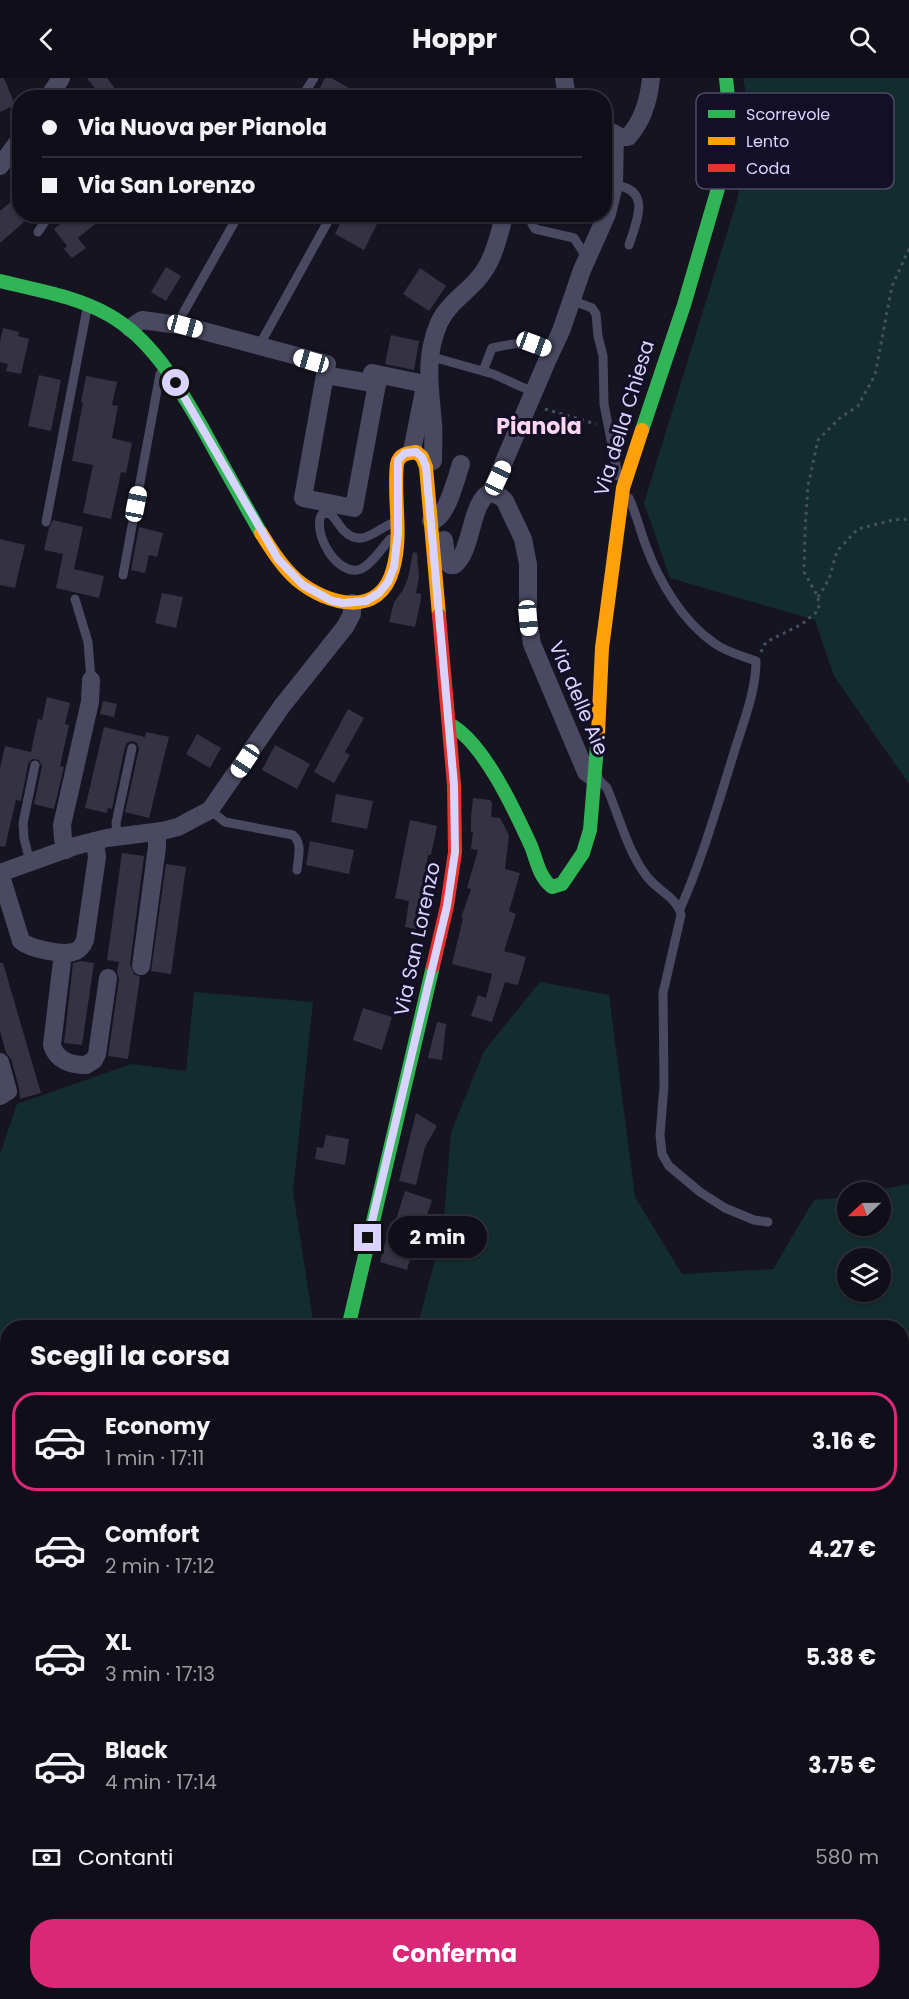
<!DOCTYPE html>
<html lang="it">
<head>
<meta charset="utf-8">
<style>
	:root { --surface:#100f19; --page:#191822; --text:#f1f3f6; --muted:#9c9ca2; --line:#302f38; --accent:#db2777 }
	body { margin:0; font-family:Poppins,sans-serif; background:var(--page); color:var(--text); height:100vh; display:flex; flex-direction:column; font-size:22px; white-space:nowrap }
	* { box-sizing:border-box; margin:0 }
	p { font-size:20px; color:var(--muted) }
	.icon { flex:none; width:33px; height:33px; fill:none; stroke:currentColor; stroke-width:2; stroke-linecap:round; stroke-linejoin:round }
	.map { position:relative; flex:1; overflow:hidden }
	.panel { position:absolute; left:0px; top:1242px; width:909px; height:680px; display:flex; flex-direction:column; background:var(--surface); border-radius:24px 24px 0 0; box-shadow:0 2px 4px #0004,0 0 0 2px var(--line) }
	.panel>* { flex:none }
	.banner { position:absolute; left:12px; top:12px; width:600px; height:132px; border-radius:24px; box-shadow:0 2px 4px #0004,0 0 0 2px var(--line); display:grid; align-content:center; height:132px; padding:0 30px; background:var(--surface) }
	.needle { width:39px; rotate:248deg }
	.controls { position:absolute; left:837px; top:1104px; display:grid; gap:12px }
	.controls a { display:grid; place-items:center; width:54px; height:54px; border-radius:50%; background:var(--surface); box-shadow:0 2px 4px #0004,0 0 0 2px var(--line); font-size:30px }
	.end { position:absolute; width:27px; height:27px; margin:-14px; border:8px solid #d9d4ff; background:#111; box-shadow:0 0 0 3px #111 }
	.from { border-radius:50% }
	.bubble { position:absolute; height:42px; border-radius:21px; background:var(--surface); box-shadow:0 2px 4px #0004,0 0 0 2px var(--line); font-size:20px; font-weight:700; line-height:42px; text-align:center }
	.car { position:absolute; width:18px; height:36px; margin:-18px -9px; border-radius:8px; box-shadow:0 0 4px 2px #0007; background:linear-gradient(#fff 24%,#345 0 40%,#fff 0 76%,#345 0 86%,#fff 0) }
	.banner b { display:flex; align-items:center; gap:21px; height:57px; font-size:22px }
	.banner b+b { border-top:2px solid var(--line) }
	.banner i { width:15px; height:15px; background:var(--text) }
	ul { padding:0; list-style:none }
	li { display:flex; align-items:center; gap:18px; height:99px; margin:0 12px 9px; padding:0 18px; border:3px solid transparent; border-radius:24px }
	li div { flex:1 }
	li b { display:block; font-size:22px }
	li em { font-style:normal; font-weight:700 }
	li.current { border-color:var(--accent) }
	li>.icon { width:54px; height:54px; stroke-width:1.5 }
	h2 { padding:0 30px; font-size:27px; line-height:72px }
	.pay { display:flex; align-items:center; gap:15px; height:66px; padding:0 30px; font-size:22px }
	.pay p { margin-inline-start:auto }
	.primary-button { display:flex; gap:12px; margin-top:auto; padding:12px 30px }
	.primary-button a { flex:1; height:69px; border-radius:24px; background:var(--accent); color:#fff; font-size:24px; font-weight:700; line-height:69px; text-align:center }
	header { display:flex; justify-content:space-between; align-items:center; height:78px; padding:0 30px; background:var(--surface); font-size:27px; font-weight:700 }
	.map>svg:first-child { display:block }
	.green { fill:#132c2d; fill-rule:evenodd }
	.building { fill:#343243 }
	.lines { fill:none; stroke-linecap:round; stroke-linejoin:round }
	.path { stroke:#44505f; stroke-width:3; stroke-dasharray:3 4.5; stroke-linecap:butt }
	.lane { stroke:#4a4962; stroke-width:9 }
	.street { stroke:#4a4962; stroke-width:18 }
	.fast { stroke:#30b455; stroke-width:14 }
	.slow { stroke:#ff9f0a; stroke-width:14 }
	.jam { stroke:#e5322d; stroke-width:14 }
	.route { stroke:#d9d4ff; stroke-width:8 }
	.labels { text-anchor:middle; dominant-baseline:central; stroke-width:6; stroke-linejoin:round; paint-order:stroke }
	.street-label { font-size:20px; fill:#d9d4ff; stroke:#130f26 }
	.quarter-label { font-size:22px; font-weight:bold; fill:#ffd6f0; stroke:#130f26 }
	.key { fill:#130f26; stroke:#4e4a67; stroke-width:1.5 }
	.key-label { font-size:16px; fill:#d9d4ff }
</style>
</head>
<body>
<header><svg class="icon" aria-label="back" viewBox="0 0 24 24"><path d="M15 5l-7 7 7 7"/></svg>Hoppr<svg class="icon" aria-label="search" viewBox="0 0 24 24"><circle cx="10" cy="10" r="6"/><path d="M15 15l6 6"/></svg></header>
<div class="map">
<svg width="909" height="1921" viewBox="0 0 909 1921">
	<rect width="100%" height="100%" fill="#161421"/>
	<g class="green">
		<path d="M743 0H909V706L834 598 815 542 670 500 644 425 738 119 748 26Z"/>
		<path d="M540 904 609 917 635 1119 682 1196 773 1191 814 1122 847 1119 848 1148H880V1114H867L909 1106V1921H252L254 1914H902V1250L420 1249V1238L443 1152 451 1054 484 973ZM848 1180H880V1214H848Z"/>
		<path d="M194 914 313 924 293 1114 314 1249 8 1250V1448H0V1076L17 1026 131 986 186 993Z"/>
		<path d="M0 1905 7 1907 8 1914H30L42 1918 46 1914H238L236 1921H0Z"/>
	</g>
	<g class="building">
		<path d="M0 0H4L15 27 0 34Z"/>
		<path d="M87 0H107L122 20H88L97 13Z"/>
		<path d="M325 0H331L367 20H315Z"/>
		<path d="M20 116V136H33L0 165V133Z"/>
		<path d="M72 136H107L78 160 86 170 72 180 64 171 67 168 54 151Z"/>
		<path d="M345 136H382L364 172 335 156Z"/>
		<path d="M166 189 181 198 166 223 151 214Z"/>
		<path d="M420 190 446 208 429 233 403 216Z"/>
		<path d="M3 250 19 254 18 258 29 261 21 296 6 293 8 286 0 284V263Z"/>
		<path d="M391 257 419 263 414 292 385 286Z"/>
		<path d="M39 297 61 302 51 353 28 348Z"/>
		<path d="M86 298 117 304 112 327 118 328 112 360 132 365 126 395 121 394 111 441 83 435 93 387 72 383 83 324H81Z"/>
		<path d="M53 442 83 449 74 491 104 498 99 520 56 510 63 476 44 472 49 450Z"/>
		<path d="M139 449 163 455 157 479 149 477 145 495 131 492Z"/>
		<path d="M0 461 25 467 15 510 0 507Z"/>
		<path d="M413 474 417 475 419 499 416 515 421 516V522L415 549 389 544 394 524 403 512 408 500Z"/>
		<path d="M162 515 183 519 176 550 155 545Z"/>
		<path d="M47 619 70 625 65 646 69 647 60 688 64 689 54 731 34 726 42 688 39 682 32 681 28 686 21 723 16 722 5 769 0 768V690L5 668 31 674 38 641 42 642Z"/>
		<path d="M103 623 117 626 114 639 100 636Z"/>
		<path d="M348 631 364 640 345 674 350 677 334 705 314 694Z"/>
		<path d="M104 649 145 659 146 654 169 659 149 740 125 734 139 671 137 665 133 663 127 665 125 669 112 731 108 730 107 735 85 730Z"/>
		<path d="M197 656 221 670 210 690 186 676Z"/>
		<path d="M275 667 310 686 297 711 262 692Z"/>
		<path d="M336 716 373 723 367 751 331 744Z"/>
		<path d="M473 720 490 722 492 725 491 739 500 740 509 757 505 791 520 795 509 833 516 836 504 873 526 879 518 907 505 904 492 944 471 938 478 917 486 920 492 896 452 886 463 840H461L471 811 467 810 478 772 471 771 473 754H471V740Z"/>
		<path d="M410 742 437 748 431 777H428L423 808 433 810 430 827 427 826 422 852 405 849 409 823 395 820Z"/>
		<path d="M310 763 354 772 349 796 306 787Z"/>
		<path d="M122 775 144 778 130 886 134 896 140 899 128 981 108 978 119 901 117 894 119 884 107 882Z"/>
		<path d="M166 786 186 789 171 896 151 893Z"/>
		<path d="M81 883 94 885 82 967 64 965 73 885Z"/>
		<path d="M0 885H3L41 1015 20 1021 19 1010 11 981 6 975 0 953Z"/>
		<path d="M363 930 392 939 382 972 353 962Z"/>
		<path d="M437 944 446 946 442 982 428 980Z"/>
		<path d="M416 1035 437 1048 425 1069 416 1107 399 1103Z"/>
		<path d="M326 1057 349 1061 345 1087 315 1081 317 1069 323 1070Z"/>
		<path d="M405 1113 432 1122 424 1147 410 1142 403 1167 413 1170 407 1192 380 1184 389 1150 393 1151Z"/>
	</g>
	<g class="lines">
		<g class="path">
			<path d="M545 331 596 346"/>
			<path d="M818 519 829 501 837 473 858 451 893 442 909 441"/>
			<path d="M761 574 766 564 802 546 819 532 818 519 804 494 805 453 808 408 818 362 841 339 858 328 875 297 892 208 909 171"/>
		</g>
		<g class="lane">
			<path d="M301 20 314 0"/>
			<path d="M614 107C652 111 637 142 629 167"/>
			<path d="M533 136 532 146 535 151 574 160 587 180"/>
			<path d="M38 154 50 136"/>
			<path d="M571 222 592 230 596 236 598 258 603 278 604 326 618 398"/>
			<path d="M177 246 239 136"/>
			<path d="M259 268 332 136"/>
			<path d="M429 278 493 296 533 314"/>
			<path d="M483 293 492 270C519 264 526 263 552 273"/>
			<path d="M629 420C636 435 640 452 646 468 659 503 682 543 714 565 726 574 742 578 756 583 756 615 742 647 733 678 717 729 702 782 680 831"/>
			<path d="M46 444 87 231"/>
			<path d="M390 461C382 470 372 486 361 491 337 500 311 453 322 436L329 435C336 440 338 447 344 453 363 471 377 450 395 444"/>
			<path d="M123 497 160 296"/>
			<path d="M75 521 88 564 91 602"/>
			<path d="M598 701 607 710C619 738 627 771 645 796 655 812 677 818 681 837L663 915 664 1008 660 1057 662 1076 669 1088 700 1114 725 1130 754 1142 768 1144"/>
			<path d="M210 732 225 744 293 757C303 766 298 779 297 792"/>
			<path d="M117 759 116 745 132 670"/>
			<path d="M30 784 24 760 23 745 35 687"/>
		</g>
		<g class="street">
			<path d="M564 0 567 20"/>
			<path d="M533 19V20"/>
			<path d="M48 20 61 0"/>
			<path d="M606 51 620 59H628C643 43 649 21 651 0"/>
			<path d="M0 88 20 61"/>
			<path d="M130 250 142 242 185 248 327 286 325 297"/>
			<path d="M372 295 425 306"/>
			<path d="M325 297 377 306 354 430 303 420Z"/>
			<path d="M412 373 424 313"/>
			<path d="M433 383C433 370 434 358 433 345 430 310 424 279 439 245 448 224 472 212 484 193 495 177 499 155 505 136"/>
			<path d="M491 414 547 283 561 253 582 192 607 136 614 107 615 56"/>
			<path d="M431 443C447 441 456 400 461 386"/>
			<path d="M444 462 447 484 450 487H454C473 474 470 422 491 414L501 419 505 423 523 461 528 486V540L532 566 586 694 594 700"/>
			<path d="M66 772 63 761 62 747 90 624 91 602"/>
			<path d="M0 795 75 768 107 760 162 753 178 749 210 732 282 628 345 549 352 536V525"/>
			<path d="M0 795 21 863C30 871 65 878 76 873 81 871 83 867 85 862L97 779 95 763"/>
			<path d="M63 875 52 967C56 982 71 987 86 987L94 982 97 976 108 900"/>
			<path d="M141 888 157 769V754"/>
			<path d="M0 984 8 1013 0 1018"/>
		</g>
		<g class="fast">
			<path d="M0 203C36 212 76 218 109 237 153 262 178 308 203 351 222 386 241 420 261 455"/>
			<path d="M642 352 684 227 726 83 731 50 726 0"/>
			<path d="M449 646C483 663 515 733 531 768 537 783 539 799 552 809L562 806 583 775 590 752 598 656"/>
			<path d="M348 1250 433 888"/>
		</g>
		<g class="slow">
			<path d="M261 455C271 471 282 489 297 502 327 527 380 541 393 491 403 456 393 421 397 386 399 376 408 375 416 374L422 379 426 389 439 537"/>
			<path d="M598 656 602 570 623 410 642 352"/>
		</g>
		<g class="jam">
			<path d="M433 888 447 828 455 774 454 707 439 537"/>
			<path d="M244 1921 246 1914"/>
		</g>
	</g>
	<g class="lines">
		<path class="route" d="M176 305 278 481 303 507 332 523 343 525 366 523 379 515 388 504 394 489 398 455V382L405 375 416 374 422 379 426 389 454 707 455 774 447 828 368 1160"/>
	</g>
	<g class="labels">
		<g class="street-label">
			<text transform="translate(624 340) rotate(-73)">Via della Chiesa</text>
			<text transform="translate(579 620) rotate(67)">Via delle Aie</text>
			<text transform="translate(417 861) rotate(-78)">Via San Lorenzo</text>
		</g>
		<g class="quarter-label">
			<text x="539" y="348">Pianola</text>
		</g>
	</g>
	<rect x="696" y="15" width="198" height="96" rx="9" class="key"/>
	<rect x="708" y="32" width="27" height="8" fill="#30b455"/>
	<rect x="708" y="59" width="27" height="8" fill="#ff9f0a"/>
	<rect x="708" y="86" width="27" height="8" fill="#e5322d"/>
	<g class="key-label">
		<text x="746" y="42">Scorrevole</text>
		<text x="746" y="69">Lento</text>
		<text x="746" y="96">Coda</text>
	</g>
</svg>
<div class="controls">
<a><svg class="needle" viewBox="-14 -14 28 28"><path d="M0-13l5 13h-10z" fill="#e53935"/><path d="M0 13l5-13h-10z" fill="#9c9ca2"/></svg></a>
<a><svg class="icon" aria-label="layers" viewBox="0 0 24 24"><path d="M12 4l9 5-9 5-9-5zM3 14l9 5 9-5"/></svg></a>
</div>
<i class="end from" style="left:176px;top:305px"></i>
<i class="end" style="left:368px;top:1160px"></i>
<div class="bubble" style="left:388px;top:1138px;width:99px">2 min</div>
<i class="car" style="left:185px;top:248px;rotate:105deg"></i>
<i class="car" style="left:534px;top:266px;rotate:110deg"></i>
<i class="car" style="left:311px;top:283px;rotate:286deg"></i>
<i class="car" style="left:498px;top:400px;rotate:25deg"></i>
<i class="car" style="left:136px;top:426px;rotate:11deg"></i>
<i class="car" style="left:528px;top:540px;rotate:175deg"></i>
<i class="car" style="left:245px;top:683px;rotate:214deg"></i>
<div class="banner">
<b><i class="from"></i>Via Nuova per Pianola</b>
<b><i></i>Via San Lorenzo</b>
</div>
<section class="panel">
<h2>Scegli la corsa</h2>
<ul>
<li class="current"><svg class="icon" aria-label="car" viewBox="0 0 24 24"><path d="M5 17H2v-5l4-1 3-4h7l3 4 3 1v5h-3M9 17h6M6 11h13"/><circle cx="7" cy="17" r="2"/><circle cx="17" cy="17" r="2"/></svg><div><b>Economy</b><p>1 min · 17:11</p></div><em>3.16 €</em></li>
<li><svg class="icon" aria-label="car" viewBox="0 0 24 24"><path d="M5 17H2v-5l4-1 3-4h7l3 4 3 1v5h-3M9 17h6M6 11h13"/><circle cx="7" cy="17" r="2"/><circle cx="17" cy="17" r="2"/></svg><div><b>Comfort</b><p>2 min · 17:12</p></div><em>4.27 €</em></li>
<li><svg class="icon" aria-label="car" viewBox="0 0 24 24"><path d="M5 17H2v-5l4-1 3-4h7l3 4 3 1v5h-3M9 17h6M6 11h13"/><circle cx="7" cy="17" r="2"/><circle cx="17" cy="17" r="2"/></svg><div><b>XL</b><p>3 min · 17:13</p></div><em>5.38 €</em></li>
<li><svg class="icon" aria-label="car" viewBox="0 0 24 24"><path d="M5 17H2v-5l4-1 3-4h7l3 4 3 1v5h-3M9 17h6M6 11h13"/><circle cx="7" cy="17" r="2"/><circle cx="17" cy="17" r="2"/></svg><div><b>Black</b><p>4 min · 17:14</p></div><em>3.75 €</em></li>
</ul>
<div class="pay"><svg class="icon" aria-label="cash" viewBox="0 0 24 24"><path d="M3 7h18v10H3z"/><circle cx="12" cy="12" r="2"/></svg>Contanti<p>580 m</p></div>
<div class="primary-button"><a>Conferma</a></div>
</section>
</div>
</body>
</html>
